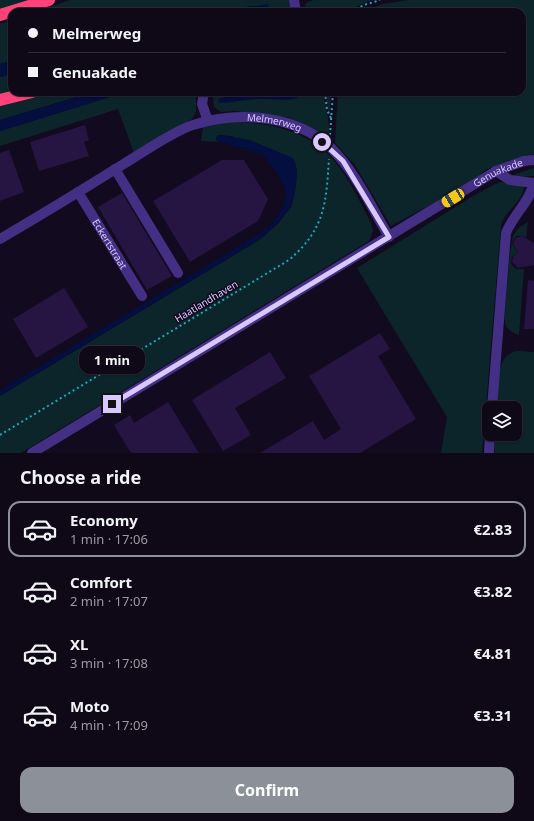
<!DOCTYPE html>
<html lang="en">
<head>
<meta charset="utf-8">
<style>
	:root { --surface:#0e0817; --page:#171120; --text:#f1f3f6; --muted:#9b9aa1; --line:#2e2936; --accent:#8c9099 }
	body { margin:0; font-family:"Noto Sans",sans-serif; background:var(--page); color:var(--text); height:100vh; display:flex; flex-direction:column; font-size:15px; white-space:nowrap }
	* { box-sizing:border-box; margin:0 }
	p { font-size:13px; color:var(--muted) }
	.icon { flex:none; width:22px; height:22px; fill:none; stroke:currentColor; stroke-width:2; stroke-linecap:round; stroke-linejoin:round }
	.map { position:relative; height:453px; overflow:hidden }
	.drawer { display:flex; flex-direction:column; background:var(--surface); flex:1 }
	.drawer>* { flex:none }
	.guide { position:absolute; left:8px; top:8px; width:518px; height:88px; border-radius:12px; box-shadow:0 1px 3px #0004,0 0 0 1px var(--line); display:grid; align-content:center; height:88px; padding:0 20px; background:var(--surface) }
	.controls { position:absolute; left:482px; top:401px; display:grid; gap:8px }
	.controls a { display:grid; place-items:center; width:40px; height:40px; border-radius:8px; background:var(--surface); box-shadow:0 1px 3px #0004,0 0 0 1px var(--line); font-size:20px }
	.end { position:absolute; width:18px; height:18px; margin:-9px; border:5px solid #d9c8ff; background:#111; box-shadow:0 0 0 2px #111 }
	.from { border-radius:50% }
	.bubble { position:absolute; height:28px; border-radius:12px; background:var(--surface); box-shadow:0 1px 3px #0004,0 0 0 1px var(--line); font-size:13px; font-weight:700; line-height:28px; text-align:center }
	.car { position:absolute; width:12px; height:24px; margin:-12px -6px; border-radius:5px; box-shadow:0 0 3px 1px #0007; background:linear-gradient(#f5c518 24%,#345 0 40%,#f5c518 0 76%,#345 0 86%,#f5c518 0) }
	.guide b { display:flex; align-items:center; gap:14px; height:38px; font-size:15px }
	.guide b+b { border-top:1px solid var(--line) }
	.guide i { width:10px; height:10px; background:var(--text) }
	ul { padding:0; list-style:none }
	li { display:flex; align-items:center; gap:12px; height:56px; margin:0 8px 6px; padding:0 12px; border:2px solid transparent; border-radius:12px }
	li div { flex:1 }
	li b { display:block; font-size:15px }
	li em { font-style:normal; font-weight:700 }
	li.selected { border-color:var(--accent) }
	li>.icon { width:36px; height:36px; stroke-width:1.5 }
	h2 { padding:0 20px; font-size:18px; line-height:48px }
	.button { display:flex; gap:8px; margin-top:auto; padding:8px 20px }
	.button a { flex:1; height:46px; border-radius:12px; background:var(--accent); color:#fff; font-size:16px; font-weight:700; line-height:46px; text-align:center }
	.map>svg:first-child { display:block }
	.green { fill:#0c252a }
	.water { fill:#040e3f }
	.building { fill:#261442 }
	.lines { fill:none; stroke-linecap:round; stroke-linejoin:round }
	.path { stroke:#20a7bc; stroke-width:2; stroke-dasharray:2 3; stroke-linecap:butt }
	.minor { stroke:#433084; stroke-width:10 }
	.highway { stroke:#ff437a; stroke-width:12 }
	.route { stroke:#d9c8ff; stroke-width:5 }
	.labels { text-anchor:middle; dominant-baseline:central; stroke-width:3; stroke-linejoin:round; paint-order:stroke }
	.street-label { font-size:10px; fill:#d9c8ff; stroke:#120a1f }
</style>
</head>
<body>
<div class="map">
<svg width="534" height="453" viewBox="0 0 534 453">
	<rect width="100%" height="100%" fill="#120a1f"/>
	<g class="green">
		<path d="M0 0H29L0 10Z"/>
		<path d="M70 0H289L291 12H269V9L250 6 223 12H35Z"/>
		<path d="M314 0H372L356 7 349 12H307L305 5 307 2Z"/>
		<path d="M408 0H534V154L487 169 463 187 391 226 355 165 335 143 338 92H522V12H361L383 4Z"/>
		<path d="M12 20V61L0 64V24Z"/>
		<path d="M12 74V92L0 97V77Z"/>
		<path d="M47 92H93L0 120V105Z"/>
		<path d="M115 92H196V111L192 119 134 153 118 109 0 146V131L113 96Z"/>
		<path d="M216 92H293L257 93 220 98C247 100 273 99 300 94V92H323C325 107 330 120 329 135L326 137 288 117 235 111 221 112 214 107 213 97Z"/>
		<path d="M326 92H331L330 113 328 110Z"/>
		<path d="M229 122C270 122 314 131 339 167 352 184 361 204 371 223L373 231 369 241 21 453H0V396L259 240 279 223 285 213 289 210 297 169 232 136 219 135 216 137V140L220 142 201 141 203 127Z"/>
		<path d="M534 168V176L514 177 513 175Z"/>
		<path d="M499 182 521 184 524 188C521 203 506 210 501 225L482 453H441L447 417 357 268 473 196Z"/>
		<path d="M528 222 526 238 523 236H516L512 243 518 253 512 256 511 264 516 269H524L519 335C513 333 507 330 505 323 504 317 510 244 513 237 515 230 522 225 528 222Z"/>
		<path d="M517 351 534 352V453H495V434H515V408H497C499 389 494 355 517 351Z"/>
	</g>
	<g class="water">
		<path d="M268 4 269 12H223Z"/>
		<path d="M12 61V74L0 77V64Z"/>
		<path d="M93 92H115L113 96 0 131V120Z"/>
		<path d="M274 92H300L297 98C285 102 270 98 257 99 244 100 232 103 220 103L218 101 220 98Z"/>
		<path d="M219 135 250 140 293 158C301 170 295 195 291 208 281 219 272 231 259 240L0 396V390L256 236C272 225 292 206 283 184 278 174 270 164 264 155L220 142 216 140V137Z"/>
	</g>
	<g class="building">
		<path d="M85 125 89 140 84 142 89 156 39 171 30 142Z"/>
		<path d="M9 150 24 192 0 201V153Z"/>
		<path d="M222 160H244L268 199 258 221 190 262 153 201Z"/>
		<path d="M122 193 172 276 147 290 98 207Z"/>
		<path d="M522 236 534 243V265L518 268 512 262 513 256 518 253 513 243 516 238Z"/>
		<path d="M528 280 534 281V329H524Z"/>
		<path d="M64 288 88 327 36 358 13 319Z"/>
		<path d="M380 333 390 349 378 356 416 419 360 453H260L313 421 324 440 341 429 309 376Z"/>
		<path d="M270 352 286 378 235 408 251 435 223 451 192 400Z"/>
		<path d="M168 402 199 453H131L114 425 130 415 134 423Z"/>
	</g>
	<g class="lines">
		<g class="path">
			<path d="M352 12 364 5 380 0"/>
			<path d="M325 92 327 110 331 118"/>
			<path d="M330 135 333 92"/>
			<path d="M0 435 289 260C325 229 326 204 329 159"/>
		</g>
		<g class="minor">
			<path d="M294 0 296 12"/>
			<path d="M204 92 202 104 208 121"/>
			<path d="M115 169 178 273"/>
			<path d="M496 171 510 180 534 183"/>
			<path id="s1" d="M78 192 142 296"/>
			<path id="s2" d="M0 239C41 215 82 190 122 165 141 154 173 131 193 125 238 111 295 114 331 148 355 171 372 208 389 237"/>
			<path d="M492 408 506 233C513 215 529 203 534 183"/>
			<path id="s3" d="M32 453 496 171 524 161 534 160"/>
			<path d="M489 453 490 434"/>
		</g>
		<g class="highway">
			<path d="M0 15 49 0"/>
			<path d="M0 100 32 92"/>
		</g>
	</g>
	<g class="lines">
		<path class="route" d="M112 404 389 237 343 161 322 142"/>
	</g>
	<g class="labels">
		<g class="street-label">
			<text stroke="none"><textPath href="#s2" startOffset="307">Melmerweg</textPath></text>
			<text stroke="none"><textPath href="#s3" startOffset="544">Genuakade</textPath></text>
			<text stroke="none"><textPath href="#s1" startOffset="61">Eckertstraat</textPath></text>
			<text transform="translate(206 301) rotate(-31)">Haatlandhaven</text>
		</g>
	</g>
</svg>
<div class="controls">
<a><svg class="icon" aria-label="layers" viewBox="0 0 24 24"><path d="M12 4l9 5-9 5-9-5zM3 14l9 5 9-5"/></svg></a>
</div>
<i class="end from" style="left:322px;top:142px"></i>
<i class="end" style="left:112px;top:404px"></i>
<div class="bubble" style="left:79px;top:346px;width:66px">1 min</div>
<i class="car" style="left:453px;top:198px;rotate:239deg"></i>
<div class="guide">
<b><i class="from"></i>Melmerweg</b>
<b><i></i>Genuakade</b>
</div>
</div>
<section class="drawer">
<h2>Choose a ride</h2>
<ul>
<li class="selected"><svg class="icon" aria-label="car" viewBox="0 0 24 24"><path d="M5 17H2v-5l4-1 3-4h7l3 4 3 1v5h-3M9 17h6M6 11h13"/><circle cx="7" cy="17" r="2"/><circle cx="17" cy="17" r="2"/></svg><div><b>Economy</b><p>1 min · 17:06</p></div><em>€2.83</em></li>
<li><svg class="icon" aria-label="car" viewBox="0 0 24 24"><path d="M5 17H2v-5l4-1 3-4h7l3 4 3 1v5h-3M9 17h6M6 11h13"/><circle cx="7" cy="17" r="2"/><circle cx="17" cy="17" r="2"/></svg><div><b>Comfort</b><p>2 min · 17:07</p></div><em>€3.82</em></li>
<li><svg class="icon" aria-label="car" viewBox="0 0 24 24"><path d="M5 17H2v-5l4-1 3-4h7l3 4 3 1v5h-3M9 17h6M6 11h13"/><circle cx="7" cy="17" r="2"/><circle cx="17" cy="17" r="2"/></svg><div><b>XL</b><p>3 min · 17:08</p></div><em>€4.81</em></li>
<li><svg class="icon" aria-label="car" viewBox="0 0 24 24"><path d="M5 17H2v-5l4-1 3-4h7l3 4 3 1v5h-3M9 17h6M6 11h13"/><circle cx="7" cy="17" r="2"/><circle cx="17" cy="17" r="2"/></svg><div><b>Moto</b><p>4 min · 17:09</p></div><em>€3.31</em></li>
</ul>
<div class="button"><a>Confirm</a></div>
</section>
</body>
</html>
